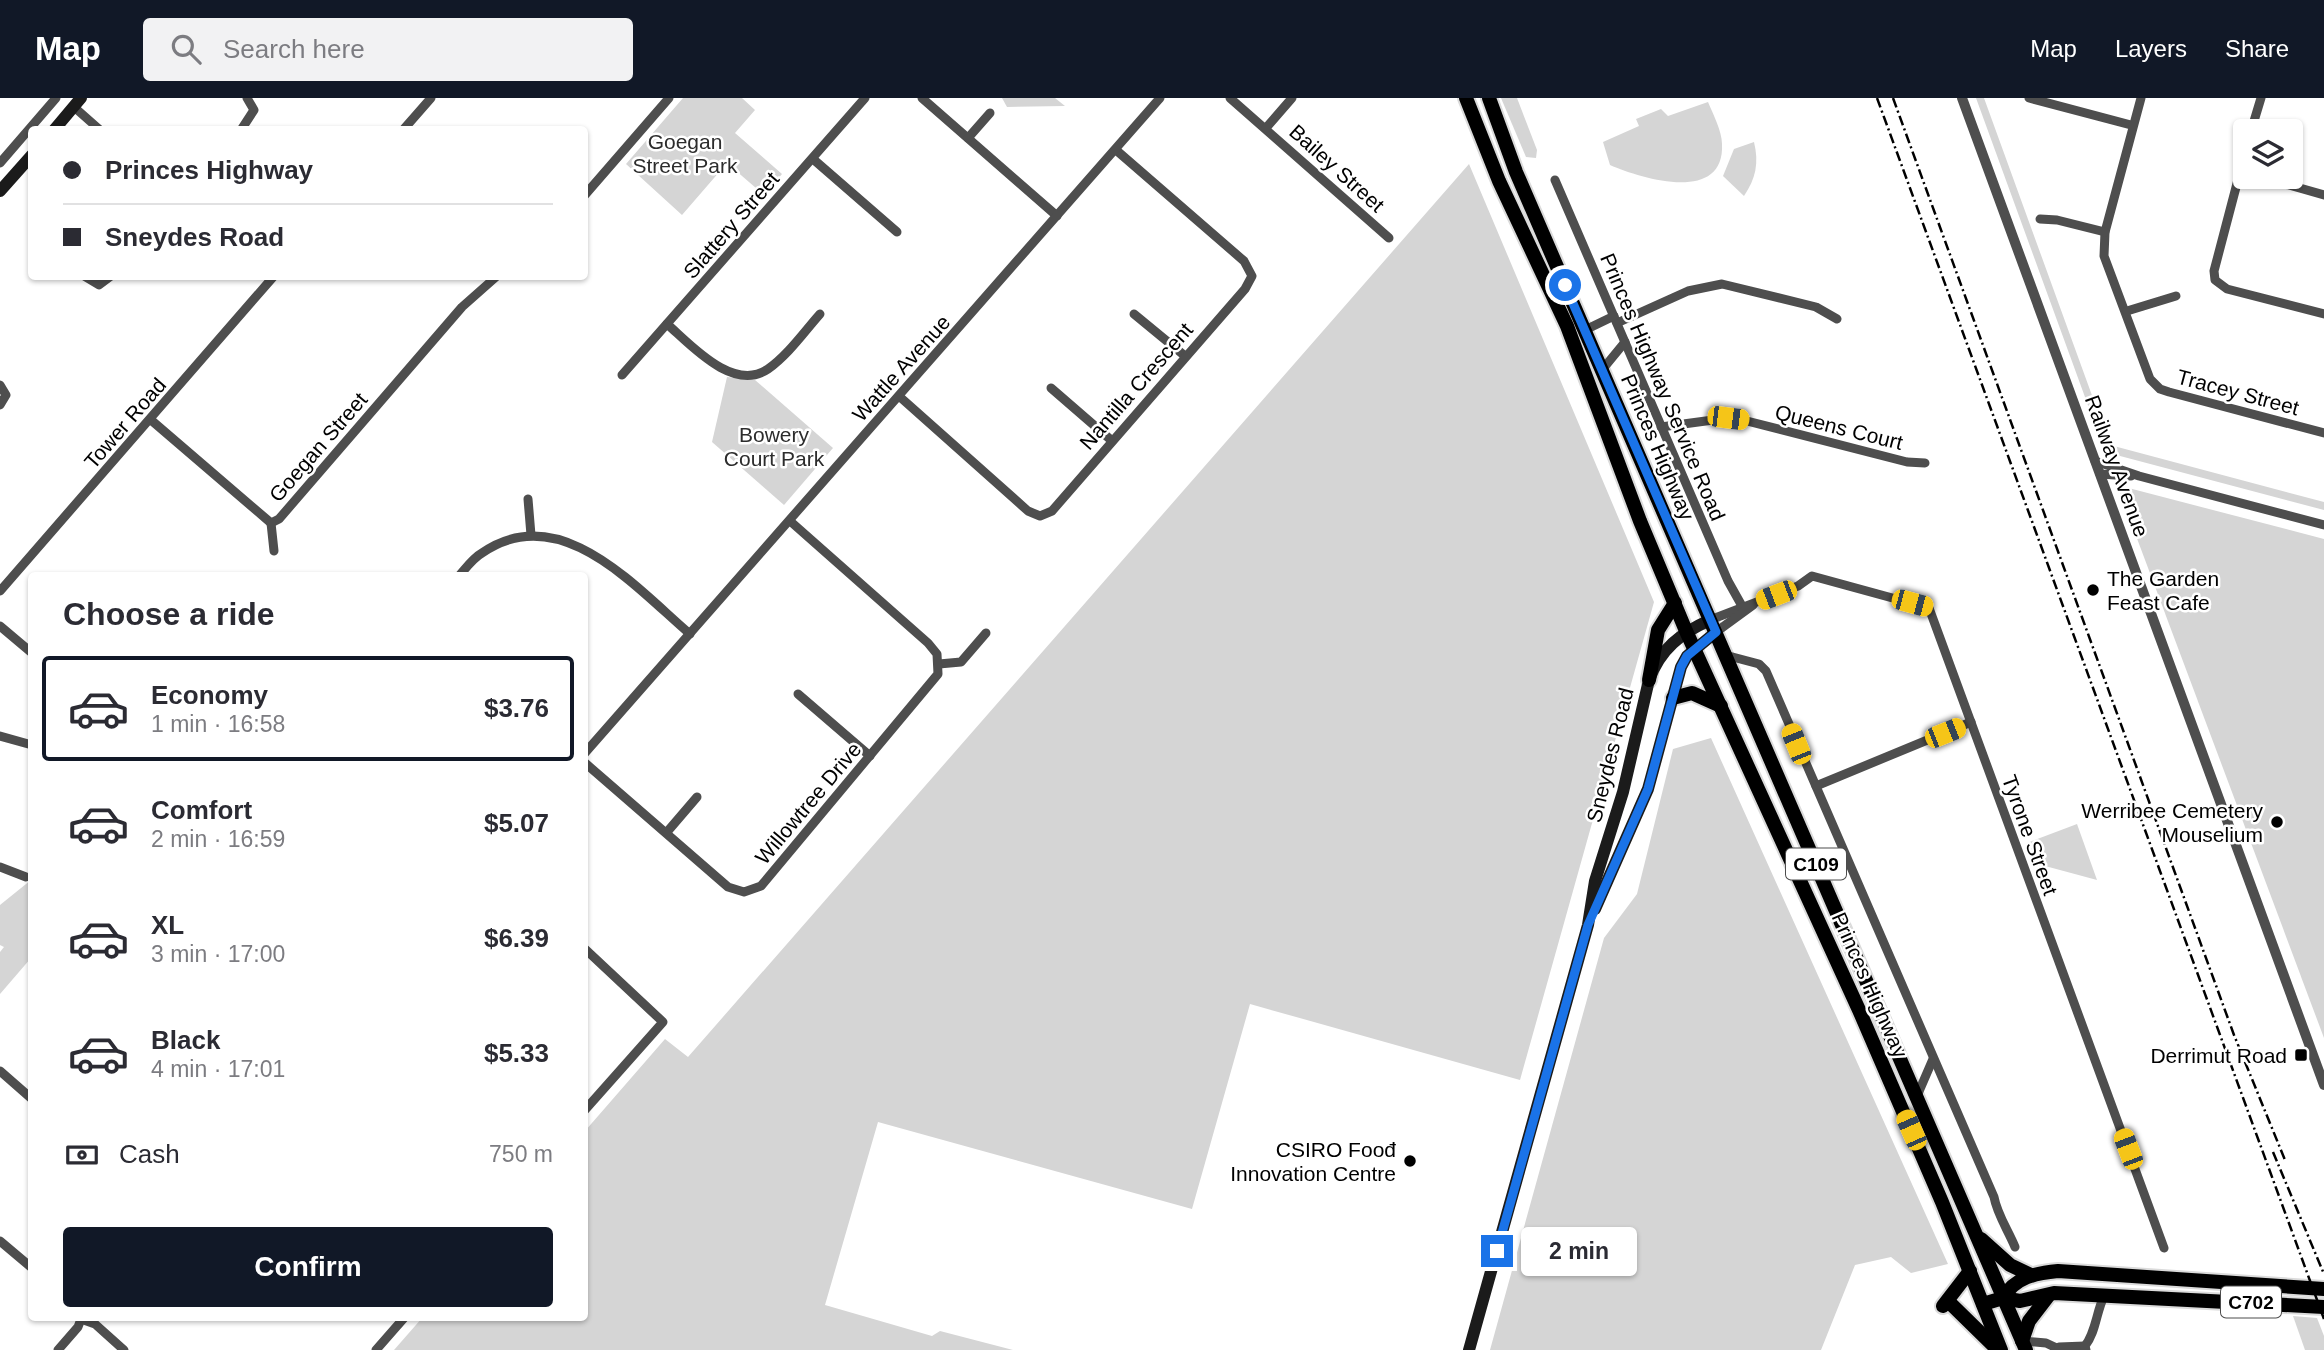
<!DOCTYPE html>
<html lang="en">
<head>
<meta charset="utf-8">
<style>
	:root { --surface:#fff; --page:#f2f2f3; --text:#2b2b33; --muted:#7c7c81; --line:#e1e1e2; --accent:#111827 }
	body { margin:0; font-family:Helvetica,sans-serif; background:var(--page); color:var(--text); height:100vh; display:flex; flex-direction:column; font-size:26px; white-space:nowrap }
	* { box-sizing:border-box; margin:0 }
	p { font-size:23px; color:var(--muted) }
	.icon { flex:none; width:38px; height:38px; fill:none; stroke:currentColor; stroke-width:2; stroke-linecap:round; stroke-linejoin:round }
	.map { position:relative; flex:1; overflow:hidden }
	.side { position:absolute; left:28px; top:474px; width:560px; height:749px; display:flex; flex-direction:column; background:var(--surface); border-radius:7px; box-shadow:0 2px 5px #0004 }
	.side>* { flex:none }
	.guide { position:absolute; left:28px; top:28px; width:560px; height:154px; border-radius:7px; box-shadow:0 2px 5px #0004; display:grid; align-content:center; height:154px; padding:0 35px; background:var(--surface) }
	.tools { position:absolute; left:2233px; top:21px; display:grid; gap:14px }
	.tools a { display:grid; place-items:center; width:70px; height:70px; border-radius:7px; background:var(--surface); box-shadow:0 2px 5px #0004; font-size:35px }
	.end { position:absolute; width:32px; height:32px; margin:-16px; border:9px solid #1a73e8; background:#fff; box-shadow:0 0 0 4px #fff }
	.from { border-radius:50% }
	.bubble { position:absolute; height:49px; border-radius:7px; background:var(--surface); box-shadow:0 2px 5px #0004; font-size:23px; font-weight:800; line-height:49px; text-align:center }
	.car { position:absolute; width:21px; height:42px; margin:-21px -10px; border-radius:9px; box-shadow:0 0 5px 2px #0007; background:linear-gradient(#f5c518 24%,#345 0 40%,#f5c518 0 76%,#345 0 86%,#f5c518 0) }
	.guide b { display:flex; align-items:center; gap:24px; height:66px; font-size:26px }
	.guide b+b { border-top:2px solid var(--line) }
	.guide i { width:18px; height:18px; background:var(--text) }
	ul { padding:0; list-style:none }
	li { display:flex; align-items:center; gap:21px; height:105px; margin:0 14px 10px; padding:0 21px; border:4px solid transparent; border-radius:7px }
	li div { flex:1 }
	li b { display:block; font-size:26px }
	li em { font-style:normal; font-weight:800 }
	li.on { border-color:var(--accent) }
	li>.icon { width:63px; height:63px; stroke-width:1.5 }
	h2 { padding:0 35px; font-size:32px; line-height:84px }
	.pay { display:flex; align-items:center; gap:18px; height:77px; padding:0 35px; font-size:26px }
	.pay p { margin-inline-start:auto }
	.button { display:flex; gap:14px; margin-top:auto; padding:14px 35px }
	.button a { flex:1; height:80px; border-radius:7px; background:var(--accent); color:#fff; font-size:28px; font-weight:800; line-height:80px; text-align:center }
	header { display:flex; align-items:center; gap:42px; box-sizing:border-box; height:98px; padding:0 35px; background:var(--accent); color:#fff }
	header strong { font-size:33px }
	nav { display:flex; gap:38px; margin-inline-start:auto; font-size:24px }
	.search { width:490px; height:63px; background:var(--page); display:flex; align-items:center; gap:18px; box-sizing:border-box; padding:0 24px; border-radius:7px; color:var(--muted); font-size:26px }
	.map>svg:first-child { display:block }
	.green { fill:#d5d5d5 }
	.lines { fill:none; stroke-linecap:round; stroke-linejoin:round }
	.trunk-casing { stroke:#dbdbdb; stroke-width:18 }
	.minor { stroke:#4e4e4e; stroke-width:9 }
	.tertiary { stroke:#4e4e4e; stroke-width:10 }
	.secondary { stroke:#1b1b1b; stroke-width:12 }
	.trunk { stroke:#000; stroke-width:14 }
	.rail { stroke:#000; stroke-width:2.5; stroke-dasharray:10 3.5 2 3.5; stroke-linecap:butt }
	.route { stroke:#1a73e8; stroke-width:9 }
	.poi-dot { fill:#000; stroke:#fff; stroke-width:2.5 }
	.labels { text-anchor:middle; dominant-baseline:central; stroke-width:5; stroke-linejoin:round; paint-order:stroke }
	.shield { fill:#fff; stroke:#4c4c4c; stroke-width:2 }
	.shield-label { font-size:19px; font-weight:bold; fill:#000 }
	.park-label { font-size:21px; fill:#2c2c2c; stroke:#fff }
	.street-label { font-size:21px; fill:#000; stroke:#fff }
	.poi-label { font-size:21px; fill:#000; stroke:#fff; text-anchor:end }
</style>
</head>
<body>
<header>
<strong>Map</strong>
<div class="search"><svg class="icon" aria-label="search" viewBox="0 0 24 24"><circle cx="10" cy="10" r="6"/><path d="M15 15l6 6"/></svg>Search here</div>
<nav><a>Map</a><a>Layers</a><a>Share</a></nav>
</header>
<div class="map">
<svg width="2324" height="1252" viewBox="0 0 2324 1252">
	<rect width="100%" height="100%" fill="#fff"/>
	<g class="green">
		<path d="M683 0H742L755 12 735 35 782 76 764 97 727 65 682 117 626 66Z"/>
		<path d="M1002 0H1055L1065 8 1007 9Z"/>
		<path d="M1501 0H1517L1537 52 1536 60 1526 59Z"/>
		<path d="M1976 0H1984L2110 347 2324 404V412L2105 354Z"/>
		<path d="M1708 4C1713 16 1722 33 1722 46 1725 106 1642 81 1610 67L1603 44 1639 28 1636 21 1661 11 1668 18Z"/>
		<path d="M1754 44C1759 65 1756 80 1744 98L1723 78 1734 51Z"/>
		<path d="M1469 66 1654 504 1520 982 1250 906 1192 1111 878 1024 825 1207 932 1238 940 1233 1013 1252H394L422 1220H584L585 1033 665 941 688 959Z"/>
		<path d="M727 279 755 282 833 350 784 407 712 344Z"/>
		<path d="M2117 387 2324 441V940Z"/>
		<path d="M1711 640 1948 1166 1911 1175 1891 1159 1855 1167 1821 1252H1490L1604 840 1637 796 1673 651Z"/>
		<path d="M2077 726 2097 782 2034 765 2027 745Z"/>
		<path d="M31 782V860L0 896V854L4 849 0 847V807Z"/>
		<path d="M2293 1218 2317 1220 2324 1238V1252H2305Z"/>
	</g>
	<g class="lines">
		<defs>
			<g id="trunk">
				<path d="M1466 0 1499 83 1567 228 1640 423 1686 533 1859 912 1942 1104 2001 1252"/>
				<path d="M1489 0 1516 74 2026 1252"/>
				<path d="M1649 582 1658 532 1675 505"/>
				<path d="M1673 600 1692 595 1721 608"/>
				<path d="M1981 1141 2010 1167 2031 1177"/>
				<path d="M2003 1200C2015 1179 2036 1175 2058 1173L2324 1191"/>
				<path d="M1983 1206 2003 1200 2020 1203 2054 1195 2324 1209"/>
				<path d="M1952 1207 1998 1252"/>
				<path d="M1943 1208 1970 1173"/>
				<path d="M2022 1243 2029 1223 2049 1197"/>
			</g>
		</defs>
		<use href="#trunk" class="trunk-casing"/>
		<g class="minor">
			<path d="M922 0 1057 118"/>
			<path d="M1230 0 1389 140"/>
			<path d="M2029 0 2131 27"/>
			<path d="M2141 0 2105 134 2104 158 2150 281 2160 291 2169 294 2324 335"/>
			<path d="M74 9 100 32"/>
			<path d="M1266 30 1292 0"/>
			<path d="M241 32 254 12 247 0"/>
			<path d="M403 32 431 0"/>
			<path d="M2251 33 2261 0"/>
			<path d="M968 40 990 15"/>
			<path d="M2245 55 2214 173 2215 182 2227 191 2324 216"/>
			<path d="M813 61 897 134"/>
			<path d="M0 65 56 0"/>
			<path d="M2261 79 2324 97"/>
			<path d="M1555 82 1728 483 1742 508"/>
			<path d="M584 98 669 0"/>
			<path d="M2040 121 2057 122 2105 134"/>
			<path d="M84 178 99 187 111 178"/>
			<path d="M2127 213 2176 198"/>
			<path d="M1134 216 1185 258"/>
			<path d="M1617 225 1688 193 1722 186 1816 209 1837 221"/>
			<path d="M667 226C690 246 733 295 768 271 788 257 804 234 820 216"/>
			<path d="M1585 232 1614 218"/>
			<path d="M1602 272 1625 244"/>
			<path d="M622 277 865 0"/>
			<path d="M0 287 6 297 0 307"/>
			<path d="M1051 290 1111 342"/>
			<path d="M900 299 1028 413 1040 418 1052 413 1245 191 1252 178 1244 163 1116 52"/>
			<path d="M151 322 271 425 279 421 462 209 497 178"/>
			<path d="M1661 329 1728 320 1743 322 1907 364 1925 365"/>
			<path d="M2095 363 2139 378 2324 427"/>
			<path d="M2100 376 2131 378"/>
			<path d="M528 401 531 437"/>
			<path d="M271 425 274 453"/>
			<path d="M459 478C466 470 473 460 482 455 560 401 635 489 690 536"/>
			<path d="M0 493 274 178"/>
			<path d="M1710 522 1798 488 1812 478 1929 510 2164 1150"/>
			<path d="M0 528 32 555"/>
			<path d="M1716 534 1753 507"/>
			<path d="M1725 557 1759 566 1766 573 1994 1099C1997 1116 2008 1132 2015 1149"/>
			<path d="M939 566 961 564 986 535"/>
			<path d="M798 596 870 658"/>
			<path d="M0 638 32 647"/>
			<path d="M584 656 1160 0"/>
			<path d="M584 664 728 789 744 794 761 788 938 576 937 556 928 545 790 423"/>
			<path d="M1816 688 1971 624"/>
			<path d="M667 734 697 699"/>
			<path d="M0 769 26 779"/>
			<path d="M584 850 663 924 584 1013"/>
			<path d="M0 973 32 1001"/>
			<path d="M1917 998 1933 961"/>
			<path d="M0 1143 32 1170"/>
			<path d="M81 1221 95 1226 124 1252"/>
			<path d="M2022 1243 2046 1245 2061 1252"/>
			<path d="M2059 1249 2085 1248"/>
			<path d="M58 1252 78 1229 81 1221"/>
			<path d="M376 1252 404 1220"/>
			<path d="M2086 1252 2085 1248C2096 1234 2096 1215 2104 1198"/>
		</g>
		<path class="tertiary" d="M1962 0 2324 987"/>
		<g class="secondary">
			<path d="M54 32 81 0"/>
			<path d="M0 93 32 57"/>
			<path d="M1595 811 1648 691 1681 569 1687 558 1716 534"/>
			<path d="M1469 1252 1588 827 1595 783 1623 694 1649 582C1660 551 1681 535 1710 522"/>
		</g>
		<use href="#trunk" class="trunk"/>
		<g class="rail">
			<path d="M1877 0 2324 1221"/>
			<path d="M1893 0 2234 937 2285 1062"/>
			<path d="M2273 1054 2324 1176"/>
		</g>
	</g>
	<g class="lines">
		<path class="route" d="M1497 1153 1588 827 1648 691 1681 569 1687 558 1716 534 1565 187"/>
	</g>
	<g class="poi-dot">
		<circle cx="2093" cy="492" r="7"/>
		<circle cx="2277" cy="724" r="7"/>
		<rect x="2294" y="950" width="14" height="14" rx="3.5"/>
		<circle cx="1410" cy="1063" r="7"/>
	</g>
	<g class="labels">
		<g class="shield">
			<rect x="1786" y="750.5" width="60" height="31" rx="5"/>
			<rect x="2221" y="1188.5" width="60" height="31" rx="5"/>
		</g>
		<g class="shield-label">
			<text x="1816" y="766">C109</text>
			<text x="2251" y="1204">C702</text>
		</g>
		<g class="park-label">
			<text x="685" y="43">Goegan<tspan x="685" dy="24">Street Park</tspan></text>
			<text x="774" y="336">Bowery<tspan x="774" dy="24">Court Park</tspan></text>
		</g>
		<g class="street-label">
			<text transform="translate(1337 70) rotate(42)">Bailey Street</text>
			<text transform="translate(731 127) rotate(-49)">Slattery Street</text>
			<text transform="translate(901 270) rotate(-48)">Wattle Avenue</text>
			<text transform="translate(1136 288) rotate(-49)">Nantilla Crescent</text>
			<text transform="translate(1663 289) rotate(67)">Princes Highway Service Road</text>
			<text transform="translate(2238 294) rotate(15)">Tracey Street</text>
			<text transform="translate(125 325) rotate(-49)">Tower Road</text>
			<text transform="translate(1839 329) rotate(14)">Queens Court</text>
			<text transform="translate(318 349) rotate(-49)">Goegan Street</text>
			<text transform="translate(1658 349) rotate(67)">Princes Highway</text>
			<text transform="translate(2117 368) rotate(70)">Railway Avenue</text>
			<text transform="translate(1610 657) rotate(-76)">Sneydes Road</text>
			<text transform="translate(808 705) rotate(-50)">Willowtree Drive</text>
			<text transform="translate(2030 737) rotate(70)">Tyrone Street</text>
			<text transform="translate(1870 887) rotate(66)">Princes Highway</text>
		</g>
		<g class="poi-label">
			<text x="2107" y="480" text-anchor="start">The Garden<tspan x="2107" dy="24">Feast Cafe</tspan></text>
			<text x="2263" y="712">Werribee Cemetery<tspan x="2263" dy="24">Mouselium</tspan></text>
			<text x="2287" y="957">Derrimut Road</text>
			<text x="1396" y="1051">CSIRO Foođ<tspan x="1396" dy="24">Innovation Centre</tspan></text>
		</g>
	</g>
</svg>
<div class="tools">
<a><svg class="icon" aria-label="layers" viewBox="0 0 24 24"><path d="M12 4l9 5-9 5-9-5zM3 14l9 5 9-5"/></svg></a>
</div>
<i class="end from" style="left:1565px;top:187px"></i>
<i class="end" style="left:1497px;top:1153px"></i>
<div class="bubble" style="left:1521px;top:1129px;width:116px">2 min</div>
<i class="car" style="left:1728px;top:320px;rotate:97deg"></i>
<i class="car" style="left:1776px;top:497px;rotate:249deg"></i>
<i class="car" style="left:1912px;top:505px;rotate:105deg"></i>
<i class="car" style="left:1945px;top:635px;rotate:68deg"></i>
<i class="car" style="left:1796px;top:646px;rotate:338deg"></i>
<i class="car" style="left:1911px;top:1032px;rotate:336deg"></i>
<i class="car" style="left:2128px;top:1051px;rotate:339deg"></i>
<div class="guide">
<b><i class="from"></i>Princes Highway</b>
<b><i></i>Sneydes Road</b>
</div>
<section class="side">
<h2>Choose a ride</h2>
<ul>
<li class="on"><svg class="icon" aria-label="car" viewBox="0 0 24 24"><path d="M5 17H2v-5l4-1 3-4h7l3 4 3 1v5h-3M9 17h6M6 11h13"/><circle cx="7" cy="17" r="2"/><circle cx="17" cy="17" r="2"/></svg><div><b>Economy</b><p>1 min · 16:58</p></div><em>$3.76</em></li>
<li><svg class="icon" aria-label="car" viewBox="0 0 24 24"><path d="M5 17H2v-5l4-1 3-4h7l3 4 3 1v5h-3M9 17h6M6 11h13"/><circle cx="7" cy="17" r="2"/><circle cx="17" cy="17" r="2"/></svg><div><b>Comfort</b><p>2 min · 16:59</p></div><em>$5.07</em></li>
<li><svg class="icon" aria-label="car" viewBox="0 0 24 24"><path d="M5 17H2v-5l4-1 3-4h7l3 4 3 1v5h-3M9 17h6M6 11h13"/><circle cx="7" cy="17" r="2"/><circle cx="17" cy="17" r="2"/></svg><div><b>XL</b><p>3 min · 17:00</p></div><em>$6.39</em></li>
<li><svg class="icon" aria-label="car" viewBox="0 0 24 24"><path d="M5 17H2v-5l4-1 3-4h7l3 4 3 1v5h-3M9 17h6M6 11h13"/><circle cx="7" cy="17" r="2"/><circle cx="17" cy="17" r="2"/></svg><div><b>Black</b><p>4 min · 17:01</p></div><em>$5.33</em></li>
</ul>
<div class="pay"><svg class="icon" aria-label="cash" viewBox="0 0 24 24"><path d="M3 7h18v10H3z"/><circle cx="12" cy="12" r="2"/></svg>Cash<p>750 m</p></div>
<div class="button"><a>Confirm</a></div>
</section>
</div>
</body>
</html>
